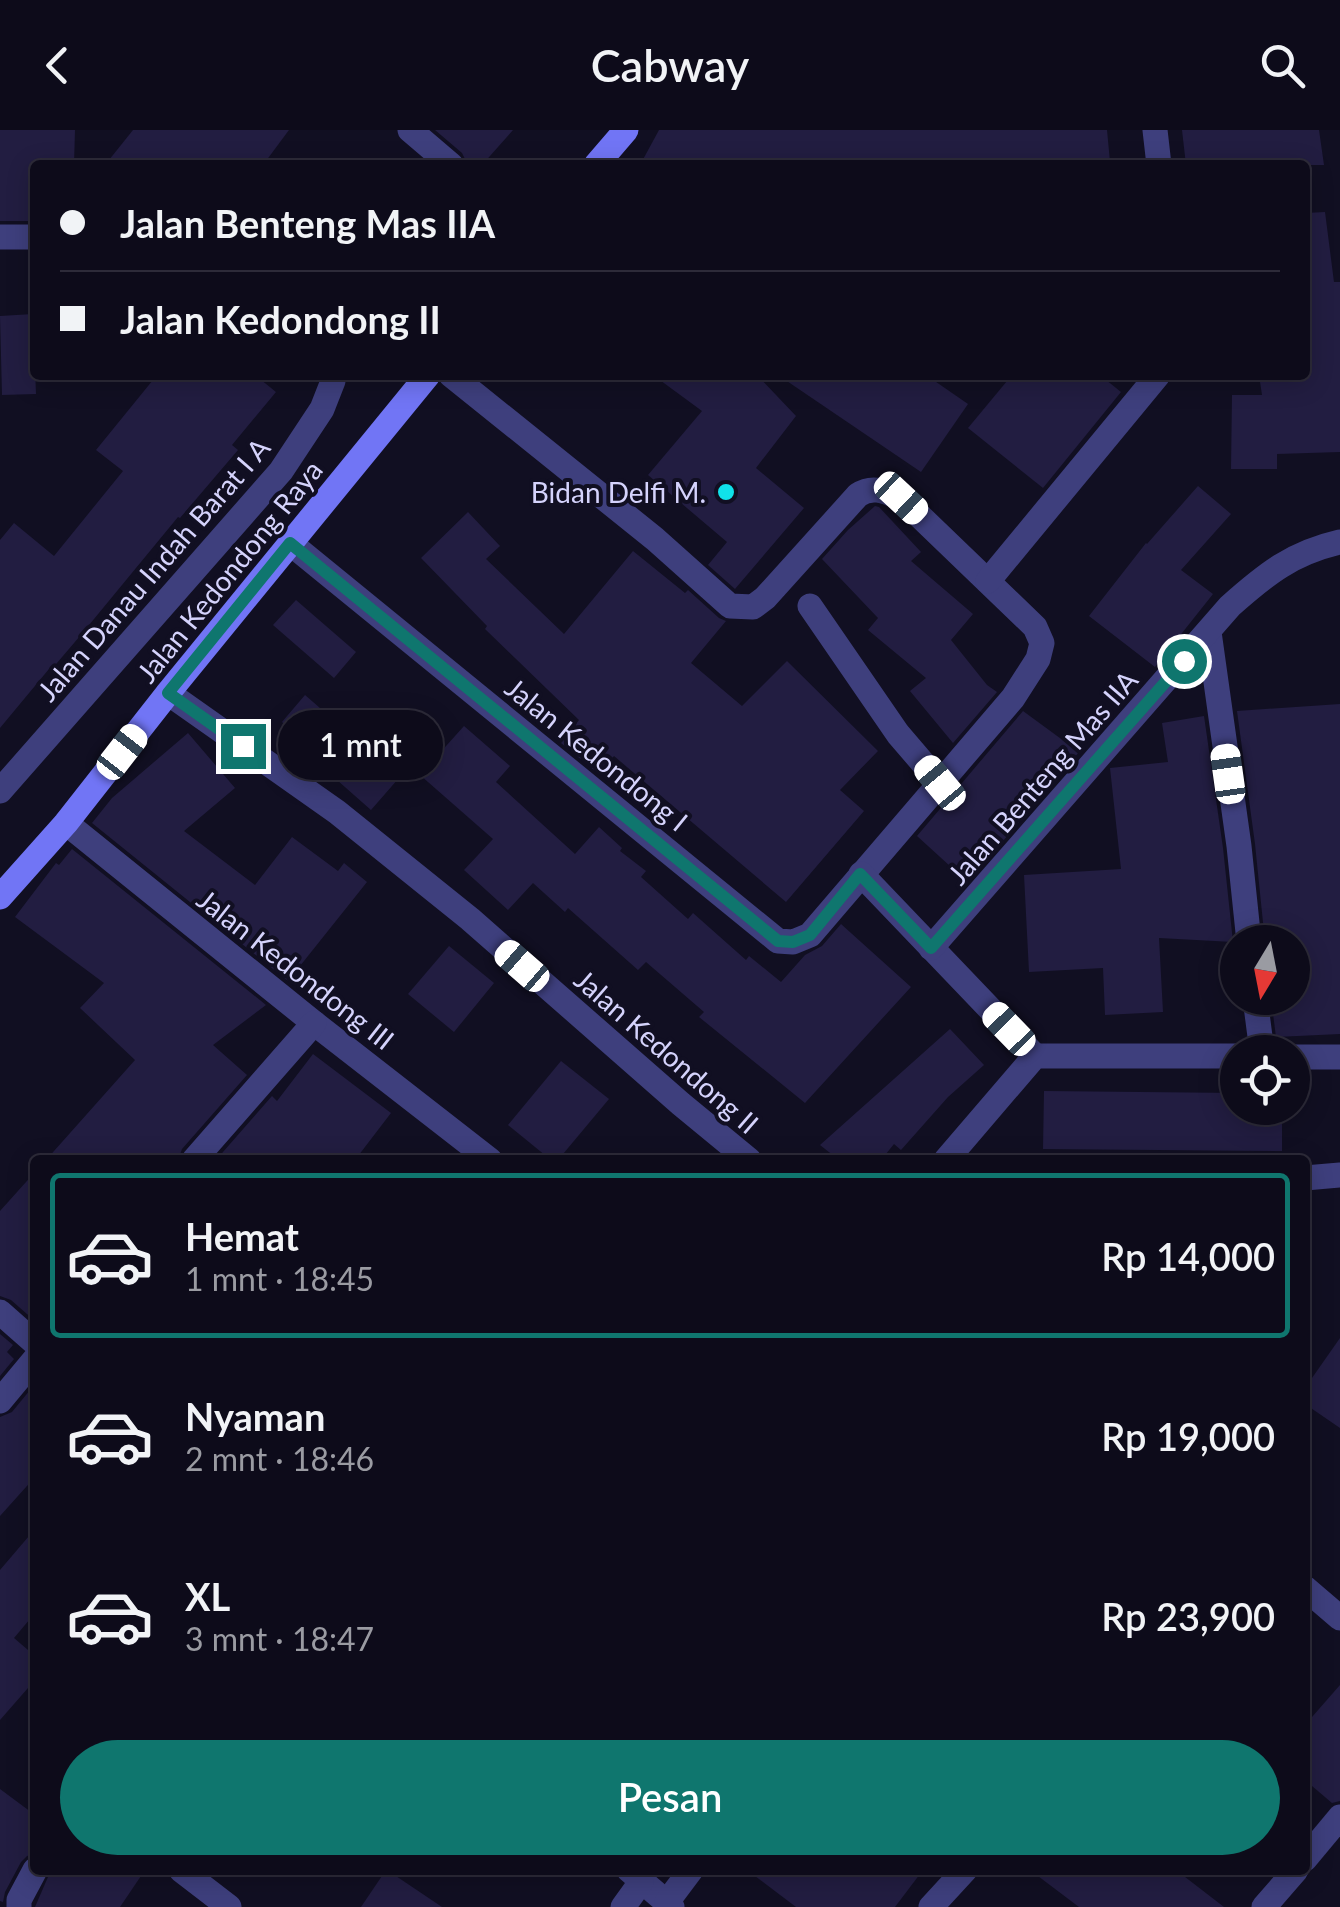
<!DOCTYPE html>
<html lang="id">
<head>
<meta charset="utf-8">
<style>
	:root { --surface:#0d0b1a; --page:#161423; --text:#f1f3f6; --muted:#9a9ba2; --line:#2d2b39; --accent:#0f766e }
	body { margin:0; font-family:Lato,sans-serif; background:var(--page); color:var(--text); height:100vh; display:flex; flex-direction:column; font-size:38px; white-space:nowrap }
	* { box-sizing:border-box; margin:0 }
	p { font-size:32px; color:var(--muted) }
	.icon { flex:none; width:55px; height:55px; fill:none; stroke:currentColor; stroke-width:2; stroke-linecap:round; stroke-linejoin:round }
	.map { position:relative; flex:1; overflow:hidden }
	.sheet { position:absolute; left:30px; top:1025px; width:1280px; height:720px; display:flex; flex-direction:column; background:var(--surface); border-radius:10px; box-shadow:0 5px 25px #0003,0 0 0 2px var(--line) }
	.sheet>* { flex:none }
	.guide { position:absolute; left:30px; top:30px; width:1280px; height:220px; border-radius:10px; box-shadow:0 5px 25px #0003,0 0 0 2px var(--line); display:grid; align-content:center; height:220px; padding:0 30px; background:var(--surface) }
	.needle { width:65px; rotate:190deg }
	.tools { position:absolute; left:1220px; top:795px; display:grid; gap:20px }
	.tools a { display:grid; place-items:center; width:90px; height:90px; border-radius:50%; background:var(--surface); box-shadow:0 5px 25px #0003,0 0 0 2px var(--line); font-size:50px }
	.end { position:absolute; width:45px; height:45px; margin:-22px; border:12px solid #0f766e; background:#fff; box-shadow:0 0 0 5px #fff }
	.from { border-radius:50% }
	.bubble { position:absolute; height:70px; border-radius:35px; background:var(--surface); box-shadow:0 5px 25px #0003,0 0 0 2px var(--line); font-size:32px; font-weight:600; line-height:70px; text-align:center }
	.car { position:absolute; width:30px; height:60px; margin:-30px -15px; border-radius:12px; box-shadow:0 0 8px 2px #0007; background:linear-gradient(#fff 24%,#345 0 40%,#fff 0 76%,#345 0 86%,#fff 0) }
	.guide b { display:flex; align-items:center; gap:35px; height:95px; font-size:38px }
	.guide b+b { border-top:2px solid var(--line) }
	.guide i { width:25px; height:25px; background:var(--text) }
	ul { padding:18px 0 0; list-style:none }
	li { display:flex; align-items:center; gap:30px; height:165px; margin:0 20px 15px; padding:0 10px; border:5px solid transparent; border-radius:10px }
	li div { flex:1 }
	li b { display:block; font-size:38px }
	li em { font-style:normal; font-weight:600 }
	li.selected { border-color:var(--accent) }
	li>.icon { width:90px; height:90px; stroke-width:1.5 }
	.cta { display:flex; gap:20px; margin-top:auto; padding:20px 30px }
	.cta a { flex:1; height:115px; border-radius:60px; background:var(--accent); color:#fff; font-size:40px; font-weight:600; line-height:115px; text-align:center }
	header { display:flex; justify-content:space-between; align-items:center; height:130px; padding:0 30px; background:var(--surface); font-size:45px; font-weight:600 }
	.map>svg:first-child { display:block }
	.building { fill:#221d41 }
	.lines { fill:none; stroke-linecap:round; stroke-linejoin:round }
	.street { stroke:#3e3f7d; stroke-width:25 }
	.secondary { stroke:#7175f5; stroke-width:25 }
	.route { stroke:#0f766e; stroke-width:12 }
	.poi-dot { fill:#10e2ea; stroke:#110f22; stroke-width:4 }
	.labels { text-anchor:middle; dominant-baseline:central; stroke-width:8; stroke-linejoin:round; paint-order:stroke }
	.poi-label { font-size:28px; fill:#d5d3fc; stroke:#110f22; text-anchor:end }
	.street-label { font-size:28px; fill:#d5d3fc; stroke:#110f22 }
</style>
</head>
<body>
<header><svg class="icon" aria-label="back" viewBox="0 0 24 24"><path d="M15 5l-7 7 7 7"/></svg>Cabway<svg class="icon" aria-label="search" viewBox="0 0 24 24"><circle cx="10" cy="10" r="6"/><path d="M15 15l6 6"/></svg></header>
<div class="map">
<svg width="1340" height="1777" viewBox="0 0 1340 1777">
	<rect width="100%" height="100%" fill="#110f22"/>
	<g class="building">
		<path d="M0 0H75L74 35H35V91H0Z"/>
		<path d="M133 0H289L263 35H105Z"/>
		<path d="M435 0H513L482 35H468L462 23Z"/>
		<path d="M659 0H1107L1110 32 1082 35H640Z"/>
		<path d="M1182 0H1319L1324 35H1186Z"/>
		<path d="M1325 82 1334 152H1340V322L1277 324V339H1231L1232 265H1262L1259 245H1305V83Z"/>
		<path d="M33 184 36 264 2 265 0 186Z"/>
		<path d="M157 245H255L276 262 232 315 238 320 180 388 178 387 80 506 51 540 49 539 0 598V410L14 393 54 426 123 341 96 320Z"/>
		<path d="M653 245H757L796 286 756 338 804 378 735 459 708 435 727 412 648 345 702 281Z"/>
		<path d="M778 245H926L968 274 921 342Z"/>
		<path d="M1012 245H1100L1121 262 1043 358 968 298Z"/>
		<path d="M1198 356 1231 384 1181 440 1213 464 1155 537 1089 486 1146 413 1147 414Z"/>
		<path d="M875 376 879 377 921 422 911 431 973 484 951 510 987 555 997 562 953 613 910 561 926 548 868 500 878 488 822 429 848 400Z"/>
		<path d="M468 382 500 416 486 429 564 504 633 421 685 463 688 460 719 488 726 491 691 533 742 576 787 531 878 621 840 660 864 681 786 772 614 626 599 644 561 613 579 590 485 499 487 496 421 428Z"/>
		<path d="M296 470 356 522 334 548 273 495Z"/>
		<path d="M305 565 366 618 379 604 412 633 371 680 337 650 343 644 282 592Z"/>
		<path d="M1340 574V904L1276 907 1271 868H1292V812H1265L1255 714 1237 581Z"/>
		<path d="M1023 581 1079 622 997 718 993 714 962 747 917 706Z"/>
		<path d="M1204 586 1223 718 1233 812 1159 808 1163 882 1105 885 1103 838 1029 842 1024 745 1121 739 1110 638 1168 632 1162 593Z"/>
		<path d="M464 596 510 636 496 652 575 724 599 697 622 718 620 721 646 741 641 747 688 789 693 783 746 830 749 826 781 852 805 825 822 816 841 794 911 857 805 973 699 887 704 882 646 832 638 840 568 778 565 782 533 753 508 780 464 740 493 709 420 645Z"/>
		<path d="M188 603 235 658 184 701 255 755 292 707 338 741 344 733 367 752 288 851 92 693 112 668Z"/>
		<path d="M72 719 266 875 213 915 247 945 182 1019 178 1030H46L135 930 80 878 104 853 15 787 56 733 59 735Z"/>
		<path d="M449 816 494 853 454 902 408 864Z"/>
		<path d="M950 899 984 935 948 967 901 1020 894 1014 881 1030H839L820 1015Z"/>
		<path d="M313 924 391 983 355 1030H216L272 966 277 971Z"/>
		<path d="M561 931 609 969 558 1030H551L508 995Z"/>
		<path d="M1044 961 1238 963V978H1282V1021L1043 1019Z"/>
		<path d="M35 1042V1191L11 1170 0 1166V1081Z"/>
		<path d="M0 1204 13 1215 7 1222 14 1229 0 1246Z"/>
		<path d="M1340 1208V1298L1305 1274V1258Z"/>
		<path d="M35 1254V1347L0 1386V1287L12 1282Z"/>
		<path d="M35 1399V1483L14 1508 35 1526V1550L0 1590V1440Z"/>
		<path d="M1340 1555V1671L1332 1673 1305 1650V1595Z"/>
		<path d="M0 1659 35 1685V1724L27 1726 21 1732 5 1762 3 1772 0 1771Z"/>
		<path d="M51 1740H145L120 1777H35Z"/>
		<path d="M386 1740H387L442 1777H361Z"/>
		<path d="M747 1740H923L895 1777H796Z"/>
		<path d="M1030 1740H1176L1224 1777H1079Z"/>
	</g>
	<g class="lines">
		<g class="street">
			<path d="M410 0 451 35"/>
			<path d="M1155 0 1159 35"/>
			<path d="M0 107H35"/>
			<path d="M290 413 778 811 793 812 810 805 1013 568 1038 529 1042 513 1035 497 901 368C886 362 873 355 858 365L765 468 753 477 730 476 655 409 451 245"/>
			<path d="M988 451 1158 245"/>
			<path d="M810 476 898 604 940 653"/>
			<path d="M1209 502 1239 716 1249 812"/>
			<path d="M168 563 337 682 470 789 681 974 749 1030"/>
			<path d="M0 661 281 341 322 279 333 251 332 245"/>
			<path d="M66 693 314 893 490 1030"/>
			<path d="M861 744 1035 926"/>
			<path d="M931 818 1230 476C1266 444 1292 423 1340 412"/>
			<path d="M1255 868 1262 922"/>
			<path d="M1292 927H1340"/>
			<path d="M194 1030 314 893"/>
			<path d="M946 1030 1035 926H1238"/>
			<path d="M1305 1048 1340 1045"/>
			<path d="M0 1182 35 1213"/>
			<path d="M0 1271 35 1229"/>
			<path d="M1305 1458 1340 1488"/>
			<path d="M1305 1729 1340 1687"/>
			<path d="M181 1740 229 1777"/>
			<path d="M629 1740 672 1777"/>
			<path d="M667 1772 691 1740"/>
			<path d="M19 1777V1770L35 1740"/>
			<path d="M623 1777 641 1752"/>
			<path d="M931 1777 965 1740"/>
			<path d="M1264 1777 1296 1740"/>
		</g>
		<g class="secondary">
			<path d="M596 35 626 0"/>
			<path d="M0 767 66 693 168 563 428 245"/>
		</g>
	</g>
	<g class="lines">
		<path class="route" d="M243 616 168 563 290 413 778 811 793 812 810 805 860 744 931 818 1184 531"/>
	</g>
	<circle class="poi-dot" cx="726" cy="362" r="10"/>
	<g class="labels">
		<g class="poi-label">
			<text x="706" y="362">Bidan Delfi M.</text>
		</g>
		<g class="street-label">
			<text transform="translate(153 439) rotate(-49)">Jalan Danau Indah Barat I A</text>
			<text transform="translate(229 441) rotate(-51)">Jalan Kedondong Raya</text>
			<text transform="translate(597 624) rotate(39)">Jalan Kedondong I</text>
			<text transform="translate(1042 647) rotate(-49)">Jalan Benteng Mas IIA</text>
			<text transform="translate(296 839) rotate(38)">Jalan Kedondong III</text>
			<text transform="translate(667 921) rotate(41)">Jalan Kedondong II</text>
		</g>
	</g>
</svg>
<div class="tools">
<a><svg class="needle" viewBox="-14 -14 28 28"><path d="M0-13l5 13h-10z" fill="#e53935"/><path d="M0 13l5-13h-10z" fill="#9a9ba2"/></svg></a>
<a><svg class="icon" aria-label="locate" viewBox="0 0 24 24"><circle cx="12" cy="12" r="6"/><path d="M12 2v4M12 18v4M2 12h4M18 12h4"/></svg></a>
</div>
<i class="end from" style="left:1184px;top:531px"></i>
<i class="end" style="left:243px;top:616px"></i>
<div class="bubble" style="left:278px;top:580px;width:165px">1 mnt</div>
<i class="car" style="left:901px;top:368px;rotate:133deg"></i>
<i class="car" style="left:122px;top:622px;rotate:38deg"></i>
<i class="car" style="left:1228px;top:644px;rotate:352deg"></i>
<i class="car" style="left:940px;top:653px;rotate:320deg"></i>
<i class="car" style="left:522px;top:836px;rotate:311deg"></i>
<i class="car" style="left:1009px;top:899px;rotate:316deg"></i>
<div class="guide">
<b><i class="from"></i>Jalan Benteng Mas IIA</b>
<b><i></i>Jalan Kedondong II</b>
</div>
<section class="sheet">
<ul>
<li class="selected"><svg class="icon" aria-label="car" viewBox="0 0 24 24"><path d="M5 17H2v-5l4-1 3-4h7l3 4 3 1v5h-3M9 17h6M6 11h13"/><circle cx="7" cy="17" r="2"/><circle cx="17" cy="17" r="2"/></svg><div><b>Hemat</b><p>1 mnt · 18:45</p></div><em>Rp 14,000</em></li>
<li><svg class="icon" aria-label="car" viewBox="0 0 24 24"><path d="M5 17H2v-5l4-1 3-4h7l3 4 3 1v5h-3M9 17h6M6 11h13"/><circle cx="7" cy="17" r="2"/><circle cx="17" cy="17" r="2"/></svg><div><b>Nyaman</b><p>2 mnt · 18:46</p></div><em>Rp 19,000</em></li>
<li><svg class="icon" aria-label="car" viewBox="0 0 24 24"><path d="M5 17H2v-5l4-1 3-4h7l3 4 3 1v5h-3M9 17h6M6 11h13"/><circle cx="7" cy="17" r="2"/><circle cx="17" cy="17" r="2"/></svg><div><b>XL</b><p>3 mnt · 18:47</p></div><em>Rp 23,900</em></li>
</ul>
<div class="cta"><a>Pesan</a></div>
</section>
</div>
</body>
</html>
